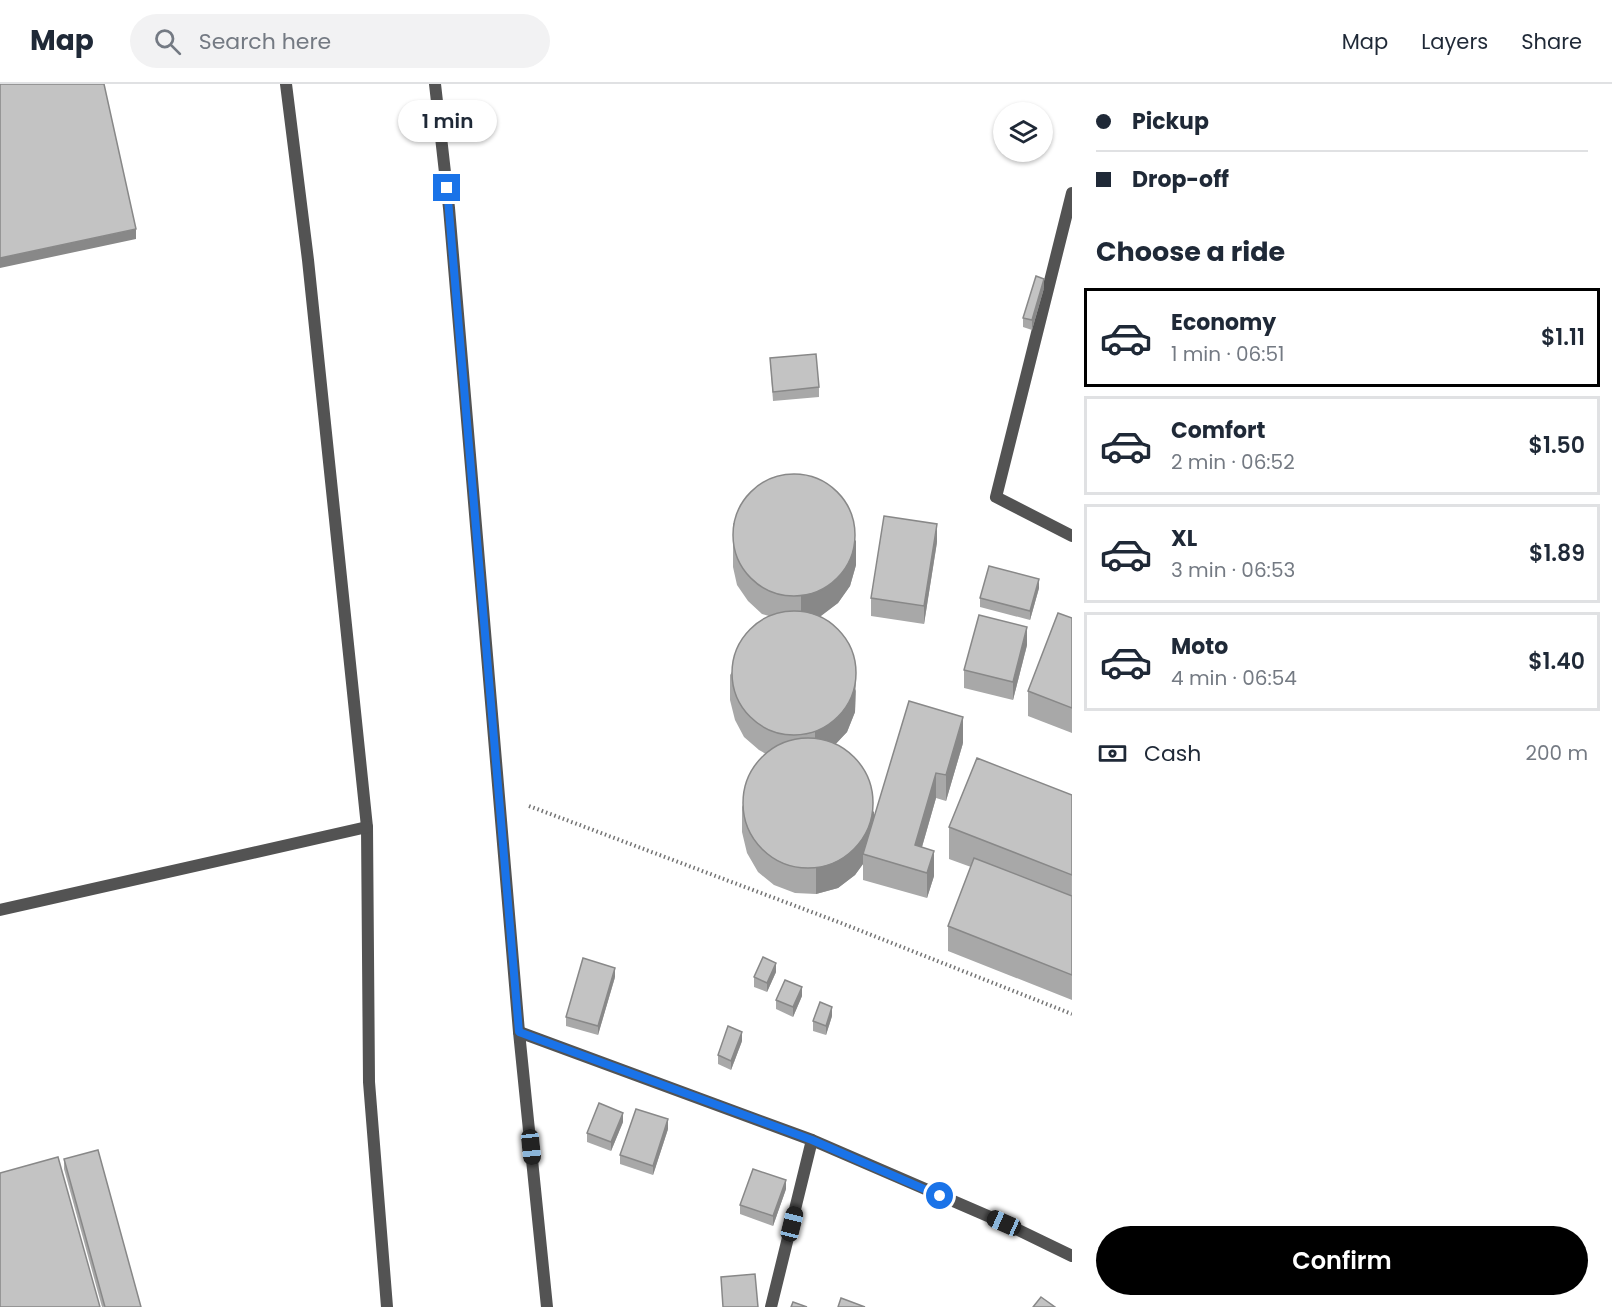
<!DOCTYPE html>
<html lang="en">
<head>
<meta charset="utf-8">
<style>
	:root { --surface:#fff; --page:#f2f2f3; --text:#1f2937; --muted:#747a83; --line:#e0e1e3; --accent:#000 }
	body { margin:0; font-family:Poppins,sans-serif; background:var(--page); color:var(--text); height:100vh; display:flex; flex-direction:column; font-size:22px; white-space:nowrap }
	* { box-sizing:border-box; margin:0 }
	p { font-size:20px; color:var(--muted) }
	.icon { flex:none; width:33px; height:33px; fill:none; stroke:currentColor; stroke-width:2; stroke-linecap:round; stroke-linejoin:round }
	.map { position:relative; flex:1; overflow:hidden }
	.drawer { display:flex; flex-direction:column; background:var(--surface); width:540px }
	.drawer>* { flex:none }
	.banner { display:grid; align-content:center; height:132px; padding:0 24px; background:var(--surface) }
	.fabs { position:absolute; left:993px; top:18px; display:grid; gap:12px }
	.fabs a { display:grid; place-items:center; width:60px; height:60px; border-radius:50%; background:var(--surface); box-shadow:0 2px 4px #0004; font-size:30px }
	.end { position:absolute; width:27px; height:27px; margin:-14px; border:8px solid #1a73e8; background:#fff; box-shadow:0 0 0 3px #fff }
	.from { border-radius:50% }
	.bubble { position:absolute; height:42px; border-radius:21px; background:var(--surface); box-shadow:0 2px 4px #0004; font-size:20px; font-weight:600; line-height:42px; text-align:center }
	.car { position:absolute; width:18px; height:36px; margin:-18px -9px; border-radius:8px; box-shadow:0 0 4px 2px #0007; background:linear-gradient(#222 24%,#8ab4d8 0 40%,#222 0 76%,#8ab4d8 0 86%,#222 0) }
	.banner b { display:flex; align-items:center; gap:21px; height:57px; font-size:22px }
	.banner b+b { border-top:2px solid var(--line) }
	.banner i { width:15px; height:15px; background:var(--text) }
	ul { padding:0; list-style:none }
	li { display:flex; align-items:center; gap:18px; height:99px; margin:0 12px 9px; padding:0 12px; border:3px solid var(--line); border-radius:0px }
	li div { flex:1 }
	li b { display:block; font-size:22px }
	li em { font-style:normal; font-weight:600 }
	li.current { border-color:var(--accent) }
	li>.icon { width:54px; height:54px; stroke-width:1.5 }
	h2 { padding:0 24px; font-size:27px; line-height:72px }
	.pay { display:flex; align-items:center; gap:15px; height:66px; padding:0 24px; font-size:22px }
	.pay p { margin-inline-start:auto }
	.cta { display:flex; gap:12px; margin-top:auto; padding:12px 24px }
	.cta a { flex:1; height:69px; border-radius:36px; background:var(--accent); color:#fff; font-size:24px; font-weight:600; line-height:69px; text-align:center }
	header { display:flex; align-items:center; gap:36px; box-sizing:border-box; height:84px; padding:0 30px; background:var(--surface); border-bottom:2px solid var(--line) }
	header strong { font-size:28px }
	nav { display:flex; gap:33px; margin-inline-start:auto; font-size:21px }
	.search { width:420px; height:54px; background:var(--page); display:flex; align-items:center; gap:15px; box-sizing:border-box; padding:0 21px; border-radius:33px; color:var(--muted); font-size:22px }
	main { display:flex; flex:1; min-height:0 }
	.map>svg:first-child { display:block }
	.lines { fill:none; stroke-linecap:round; stroke-linejoin:round }
	.path { stroke:#757575; stroke-width:4; stroke-dasharray:1.5 3; stroke-linecap:butt }
	.service { stroke:#535353; stroke-width:12 }
	.minor { stroke:#535353; stroke-width:12 }
	.tertiary { stroke:#535353; stroke-width:12 }
	.wall { fill:#a8a8a8 }
	.shaded-wall { fill:#888 }
	.building { fill:#c3c3c3; stroke:#888; stroke-width:1.5 }
	.route { stroke:#1a73e8; stroke-width:8 }
</style>
</head>
<body>
<header>
<strong>Map</strong>
<div class="search"><svg class="icon" aria-label="search" viewBox="0 0 24 24"><circle cx="10" cy="10" r="6"/><path d="M15 15l6 6"/></svg>Search here</div>
<nav><a>Map</a><a>Layers</a><a>Share</a></nav>
</header>
<main>
<div class="map">
<svg width="1072" height="1223" viewBox="0 0 1072 1223">
	<rect width="100%" height="100%" fill="#fff"/>
	<g class="lines">
		<path class="path" d="M529 722 841 839 1072 930"/>
		<g class="service">
			<path d="M286 0 308 176 367 743 369 998 387 1223"/>
			<path d="M1072 109 996 413 1072 452"/>
			<path d="M0 826 367 743"/>
		</g>
		<g class="minor">
			<path d="M519 948 812 1056 1004 1139 1072 1172"/>
			<path d="M771 1223 812 1056"/>
		</g>
		<path class="tertiary" d="M435 0 449 124 519 948 547 1223"/>
	</g>
	<g class="wall">
		<path d="M1044 204 1032 246 1023 243V234Z"/>
		<path d="M770 274 819 303V313L773 317Z"/>
		<path d="M733 439 856 481 850 502 838 519 820 532 856 607 855 628 847 648 835 660 874 734 963 659 946 717 936 714 922 763 934 792 927 814 863 796V780L855 791 838 804 816 810 795 809 774 801 758 788 747 769 742 748V723L766 670 759 666 744 653 735 636 730 616V591L769 532 762 530 748 517 737 501 733 483Z"/>
		<path d="M937 458 924 540 871 532V514Z"/>
		<path d="M1039 504 1030 536 980 523V514Z"/>
		<path d="M1072 534V649L1028 632V607Z"/>
		<path d="M1027 561 1013 616 964 604V586Z"/>
		<path d="M1072 711V916L948 867V842L971 783 949 775V743Z"/>
		<path d="M776 888 767 908 754 903V893Z"/>
		<path d="M615 893 598 951 566 942V933Z"/>
		<path d="M802 912 793 933 776 925V916Z"/>
		<path d="M832 932 826 951 813 947V937Z"/>
		<path d="M742 957 731 986 718 980V971Z"/>
		<path d="M623 1038 611 1067 587 1058V1049Z"/>
		<path d="M668 1045 653 1091 620 1080V1071Z"/>
		<path d="M64 1075 141 1223H102L64 1085Z"/>
		<path d="M786 1105 773 1142 740 1130V1121Z"/>
	</g>
	<g class="shaded-wall">
		<path d="M136 145V155L0 184V174Z"/>
		<path d="M1044 195V204L1032 246V236Z"/>
		<path d="M937 440V458L924 540V522Z"/>
		<path d="M856 456V481L850 502 838 519 821 532 801 537V512Z"/>
		<path d="M1039 495V504L1030 536V527Z"/>
		<path d="M1027 543V561L1013 616V598Z"/>
		<path d="M856 581 855 628 847 648 833 663 815 673V648Z"/>
		<path d="M963 633V659L946 717V691Z"/>
		<path d="M936 689V714L915 787V761Z"/>
		<path d="M874 727V752L867 773V772L863 770V780L855 791 838 804 816 810V784Z"/>
		<path d="M934 767V792L927 814V789Z"/>
		<path d="M776 879V888L767 908V899Z"/>
		<path d="M615 884V893L598 951V942Z"/>
		<path d="M802 903V912L793 933V923Z"/>
		<path d="M832 923V932L826 951V942Z"/>
		<path d="M742 948V957L731 986V977Z"/>
		<path d="M623 1029V1038L611 1067V1058Z"/>
		<path d="M668 1035V1045L653 1091V1082Z"/>
		<path d="M786 1096V1105L773 1142V1132Z"/>
	</g>
	<g class="building">
		<path d="M0 0H104L136 145 0 174Z"/>
		<path d="M1036 192 1044 195 1032 236 1023 234Z"/>
		<path d="M816 270 819 303 773 308 770 274Z"/>
		<circle cx="794" cy="451" r="61"/>
		<path d="M884 432 937 440 924 522 871 514Z"/>
		<path d="M989 482 1039 495 1030 527 980 514Z"/>
		<circle cx="794" cy="589" r="62"/>
		<path d="M1058 529 1072 534V624L1028 607Z"/>
		<path d="M979 531 1027 543 1013 598 964 586Z"/>
		<path d="M909 617 963 633 946 691 936 689 915 761 934 767 927 789 863 770Z"/>
		<circle cx="808" cy="719" r="65"/>
		<path d="M977 674 1072 711V791L949 743Z"/>
		<path d="M974 774 1072 812V891L948 842Z"/>
		<path d="M763 873 776 879 767 899 754 893Z"/>
		<path d="M583 874 615 884 598 942 566 933Z"/>
		<path d="M785 896 802 903 793 923 776 916Z"/>
		<path d="M820 918 832 923 826 942 813 937Z"/>
		<path d="M728 942 742 948 731 977 718 971Z"/>
		<path d="M599 1019 623 1029 611 1058 587 1049Z"/>
		<path d="M636 1025 668 1035 653 1082 620 1071Z"/>
		<path d="M98 1066 141 1223H105L64 1075Z"/>
		<path d="M58 1073 100 1223H0V1089Z"/>
		<path d="M753 1085 786 1096 773 1132 740 1121Z"/>
		<path d="M755 1190 758 1223H723L721 1193Z"/>
		<path d="M1041 1213 1055 1223H1033Z"/>
		<path d="M841 1214 865 1223H838Z"/>
		<path d="M793 1218 807 1223H791Z"/>
	</g>
	<g class="lines">
		<path class="route" d="M447 104 519 948 812 1056 940 1112"/>
	</g>
</svg>
<div class="fabs">
<a><svg class="icon" aria-label="layers" viewBox="0 0 24 24"><path d="M12 4l9 5-9 5-9-5zM3 14l9 5 9-5"/></svg></a>
</div>
<i class="end from" style="left:940px;top:1112px"></i>
<i class="end" style="left:447px;top:104px"></i>
<div class="bubble" style="left:398px;top:16px;width:99px">1 min</div>
<i class="car" style="left:531px;top:1063px;rotate:174deg"></i>
<i class="car" style="left:1004px;top:1139px;rotate:294deg"></i>
<i class="car" style="left:792px;top:1140px;rotate:14deg"></i>
</div>
<section class="drawer">
<div class="banner">
<b><i class="from"></i>Pickup</b>
<b><i></i>Drop-off</b>
</div>
<h2>Choose a ride</h2>
<ul>
<li class="current"><svg class="icon" aria-label="car" viewBox="0 0 24 24"><path d="M5 17H2v-5l4-1 3-4h7l3 4 3 1v5h-3M9 17h6M6 11h13"/><circle cx="7" cy="17" r="2"/><circle cx="17" cy="17" r="2"/></svg><div><b>Economy</b><p>1 min · 06:51</p></div><em>$1.11</em></li>
<li><svg class="icon" aria-label="car" viewBox="0 0 24 24"><path d="M5 17H2v-5l4-1 3-4h7l3 4 3 1v5h-3M9 17h6M6 11h13"/><circle cx="7" cy="17" r="2"/><circle cx="17" cy="17" r="2"/></svg><div><b>Comfort</b><p>2 min · 06:52</p></div><em>$1.50</em></li>
<li><svg class="icon" aria-label="car" viewBox="0 0 24 24"><path d="M5 17H2v-5l4-1 3-4h7l3 4 3 1v5h-3M9 17h6M6 11h13"/><circle cx="7" cy="17" r="2"/><circle cx="17" cy="17" r="2"/></svg><div><b>XL</b><p>3 min · 06:53</p></div><em>$1.89</em></li>
<li><svg class="icon" aria-label="car" viewBox="0 0 24 24"><path d="M5 17H2v-5l4-1 3-4h7l3 4 3 1v5h-3M9 17h6M6 11h13"/><circle cx="7" cy="17" r="2"/><circle cx="17" cy="17" r="2"/></svg><div><b>Moto</b><p>4 min · 06:54</p></div><em>$1.40</em></li>
</ul>
<div class="pay"><svg class="icon" aria-label="cash" viewBox="0 0 24 24"><path d="M3 7h18v10H3z"/><circle cx="12" cy="12" r="2"/></svg>Cash<p>200 m</p></div>
<div class="cta"><a>Confirm</a></div>
</section>
</main>
</body>
</html>
